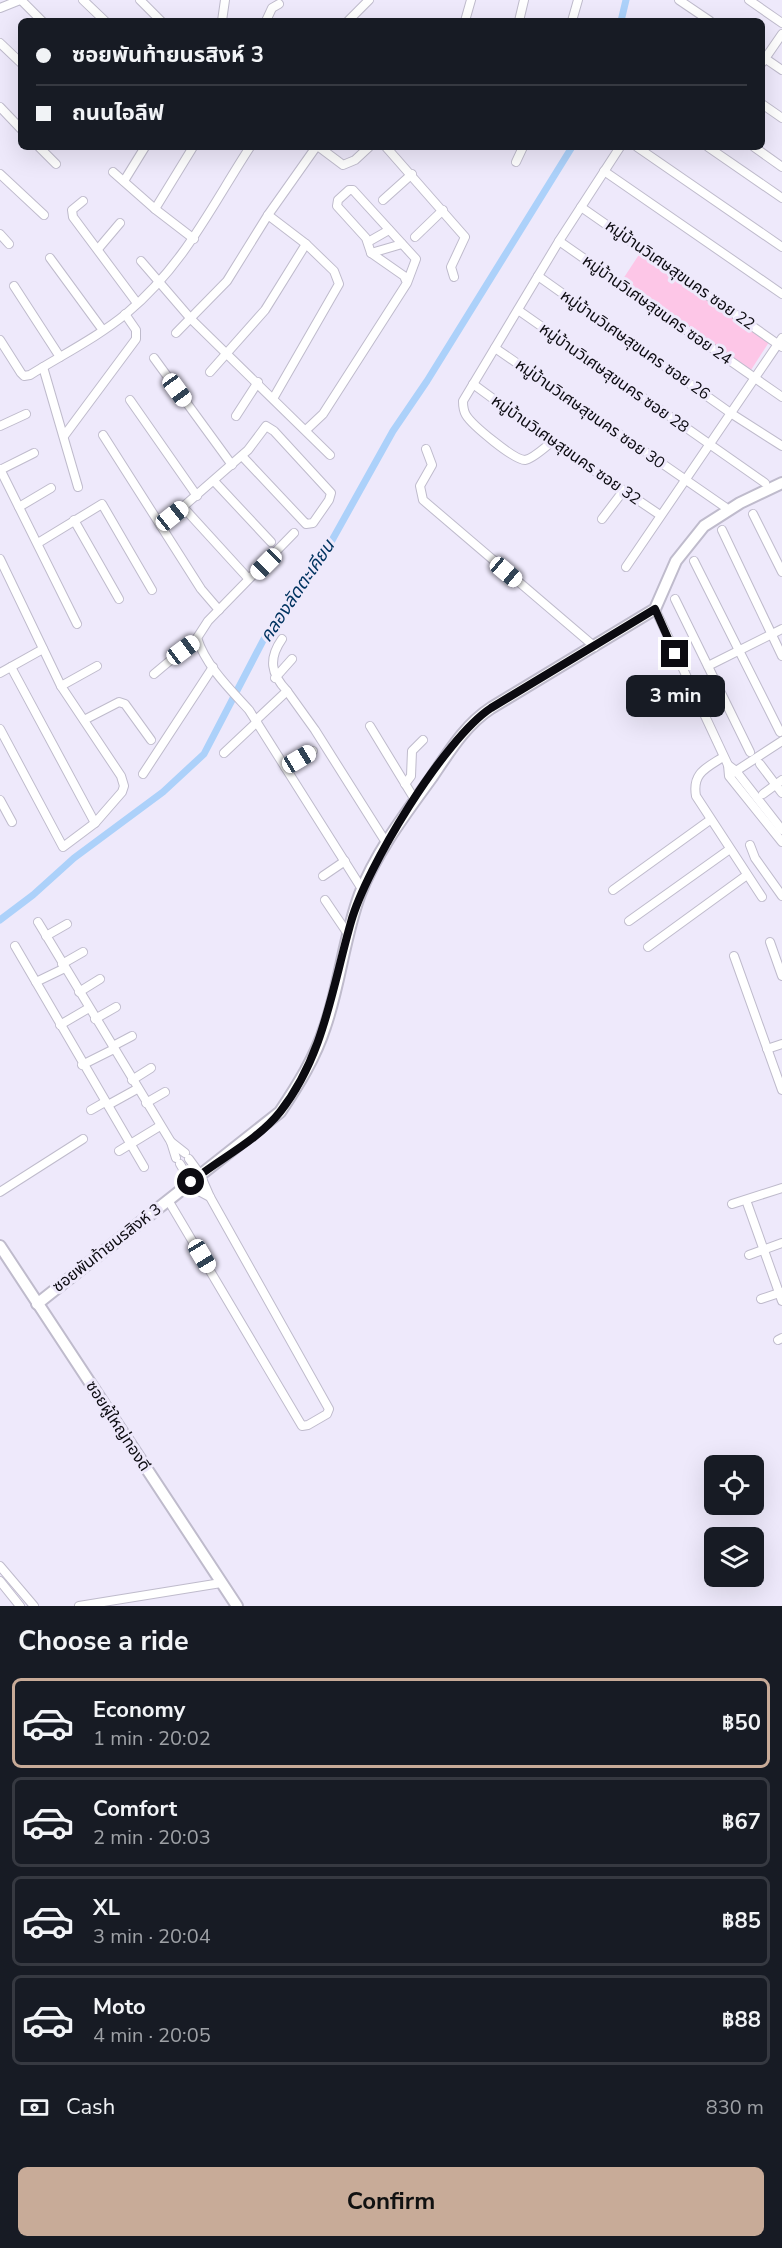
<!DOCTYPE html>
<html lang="en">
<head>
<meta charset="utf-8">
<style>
	:root { --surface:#171b24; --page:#242831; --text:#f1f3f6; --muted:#9ea1a6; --line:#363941; --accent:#c8ab98 }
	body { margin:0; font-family:"Nunito Sans","Noto Sans Thai",sans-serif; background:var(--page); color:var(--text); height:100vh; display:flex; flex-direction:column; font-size:22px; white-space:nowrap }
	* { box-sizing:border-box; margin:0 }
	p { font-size:20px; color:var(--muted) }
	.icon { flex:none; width:33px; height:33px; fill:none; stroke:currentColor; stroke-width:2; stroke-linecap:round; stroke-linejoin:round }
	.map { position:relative; height:1606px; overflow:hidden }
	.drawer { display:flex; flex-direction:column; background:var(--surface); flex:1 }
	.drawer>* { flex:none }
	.guide { position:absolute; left:18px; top:18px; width:747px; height:132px; border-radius:9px; box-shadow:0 6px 24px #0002; display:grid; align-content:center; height:132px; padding:0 18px; background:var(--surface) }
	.controls { position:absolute; left:704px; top:1455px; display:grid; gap:12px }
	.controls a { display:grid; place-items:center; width:60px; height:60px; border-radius:9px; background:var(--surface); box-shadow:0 6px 24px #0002; font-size:30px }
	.end { position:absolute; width:27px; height:27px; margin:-14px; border:8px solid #0c0b11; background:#fff; box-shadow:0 0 0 3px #fff }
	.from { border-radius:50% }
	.bubble { position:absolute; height:42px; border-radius:9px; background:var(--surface); box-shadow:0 6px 24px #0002; font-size:20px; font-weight:700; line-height:42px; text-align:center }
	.car { position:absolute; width:18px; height:36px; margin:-18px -9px; border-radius:8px; box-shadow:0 0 4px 2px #0007; background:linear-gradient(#fff 24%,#345 0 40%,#fff 0 76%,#345 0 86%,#fff 0) }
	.guide b { display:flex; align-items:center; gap:21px; height:57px; font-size:22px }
	.guide b+b { border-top:2px solid var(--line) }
	.guide i { width:15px; height:15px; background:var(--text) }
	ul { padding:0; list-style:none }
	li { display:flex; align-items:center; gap:18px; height:90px; margin:0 12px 9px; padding:0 6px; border:3px solid var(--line); border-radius:9px }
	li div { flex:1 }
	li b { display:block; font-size:22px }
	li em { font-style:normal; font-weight:700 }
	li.selected { border-color:var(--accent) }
	li>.icon { width:54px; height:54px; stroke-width:1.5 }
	h2 { padding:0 18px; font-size:27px; line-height:72px }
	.pay { display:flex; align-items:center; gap:15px; height:66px; padding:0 18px; font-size:22px }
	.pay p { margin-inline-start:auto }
	.cta { display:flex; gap:12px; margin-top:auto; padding:12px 18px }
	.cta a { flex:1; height:69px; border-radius:9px; background:var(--accent); color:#111; font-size:24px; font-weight:700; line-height:69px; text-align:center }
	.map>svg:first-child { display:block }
	.green { fill:#fdc6e7 }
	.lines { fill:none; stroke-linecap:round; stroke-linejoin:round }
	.canal { stroke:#acd1fa; stroke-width:7 }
	.street-casing { stroke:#bfbbcc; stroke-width:10 }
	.secondary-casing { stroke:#bfbbcc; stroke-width:14 }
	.street { stroke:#fff; stroke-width:8 }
	.secondary { stroke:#fff; stroke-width:10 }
	.route { stroke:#0c0b11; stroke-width:8 }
	.labels { text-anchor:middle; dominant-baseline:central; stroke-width:6; stroke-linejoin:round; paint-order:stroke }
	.street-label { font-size:16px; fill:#0c0b11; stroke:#eee9fb }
	.water-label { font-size:18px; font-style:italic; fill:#003360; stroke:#eee9fb }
</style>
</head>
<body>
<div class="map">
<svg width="782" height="1606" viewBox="0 0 782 1606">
	<rect width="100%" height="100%" fill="#eee9fb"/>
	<path class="green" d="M642 250 771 339 751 370 621 282Z"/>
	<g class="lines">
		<g class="canal">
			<path d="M621 21 626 0"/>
			<path d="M0 920 33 895 74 858 163 792 204 754 266 635 316 569 393 431 427 381 572 147"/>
		</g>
		<defs>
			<g id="street">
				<path d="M21 0 42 21"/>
				<path d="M83 0 105 21"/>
				<path d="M140 0 161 21"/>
				<path d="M679 0 710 21"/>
				<path d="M749 0 782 23"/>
				<path d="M0 8 20 0"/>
				<path d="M222 21 225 0"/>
				<path d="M266 21 272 8 279 4"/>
				<path d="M348 21 369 0"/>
				<path d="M465 21 471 0"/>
				<path d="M519 21 524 0"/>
				<path d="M572 21 578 0"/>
				<path d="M0 43 21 63"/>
				<path d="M763 57 782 70"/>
				<path d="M762 63 782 34"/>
				<path d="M762 104 782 118"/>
				<path d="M0 107 21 129"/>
				<path d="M39 147 56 164"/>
				<path d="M193 147 155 209 194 239"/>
				<path d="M319 147 343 165 355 160 369 147"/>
				<path d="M386 147 465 237 451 267 454 277"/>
				<path d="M637 147 782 247"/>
				<path d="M708 147 782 198"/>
				<path d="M754 147 782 167"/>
				<path d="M516 162 523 147"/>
				<path d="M604 171 782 294"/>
				<path d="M113 172 155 209"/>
				<path d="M0 174 44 215"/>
				<path d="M124 181 145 147"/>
				<path d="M383 200 412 174"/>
				<path d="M83 201 72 210 73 217 137 303"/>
				<path d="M581 207 782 347"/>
				<path d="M0 234 9 244"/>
				<path d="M415 237 443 210"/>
				<path d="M559 241 782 397"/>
				<path d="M368 242 389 230"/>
				<path d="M98 249 120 223"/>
				<path d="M371 253 402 244"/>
				<path d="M50 258 102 329"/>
				<path d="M141 261 191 319 330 455"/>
				<path d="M538 276 732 414 782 446"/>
				<path d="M14 286 60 357"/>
				<path d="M518 310 765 483"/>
				<path d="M176 333 227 281 268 215 316 147"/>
				<path d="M0 340 21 373 24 376 30 375C62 355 98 337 127 313 184 265 211 207 250 147"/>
				<path d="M495 348 725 507"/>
				<path d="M154 358 232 465"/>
				<path d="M43 367 78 487"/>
				<path d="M210 372 265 310 306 244 268 215"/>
				<path d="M473 384 552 442 660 515"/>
				<path d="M274 397 339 284 334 271 306 244"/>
				<path d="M130 400 197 496"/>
				<path d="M236 416 258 382"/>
				<path d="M0 426 26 414"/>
				<path d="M306 430 323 414 407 283 404 276 371 253 366 238 337 206 338 200 349 190H353L416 259 407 283"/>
				<path d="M103 435 201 589 219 610"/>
				<path d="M64 436 136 339V330L125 314"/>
				<path d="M552 442C545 447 533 459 525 460 514 460 472 425 466 415 463 410 463 406 463 401L559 241 620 147"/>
				<path d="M426 449 432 465 420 486 423 500 595 647"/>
				<path d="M0 469 77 624"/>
				<path d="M0 470 34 453"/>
				<path d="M214 481 271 542"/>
				<path d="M19 507 51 488"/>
				<path d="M183 507 246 576"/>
				<path d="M753 514 782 572"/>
				<path d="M602 519 624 490"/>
				<path d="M74 520 119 599"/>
				<path d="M161 526 248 450 266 426 274 431 331 493 329 500 313 523 306 524 242 456"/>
				<path d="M722 530 782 656"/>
				<path d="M294 533 208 621 197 638C206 666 230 689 249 710L362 889"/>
				<path d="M38 543 102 504 152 590"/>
				<path d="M0 559 61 686 121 776 124 786 122 792 95 823 63 847 0 729"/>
				<path d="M694 561 780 732"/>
				<path d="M626 567 782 338"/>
				<path d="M675 599 750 752"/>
				<path d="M655 609 728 765 729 776 782 842"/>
				<path d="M708 666 782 629"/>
				<path d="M11 667 95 823"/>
				<path d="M0 673 43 649"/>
				<path d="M154 674 197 638"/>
				<path d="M275 678 292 659"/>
				<path d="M61 686 97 666"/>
				<path d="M287 691 315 730 387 844"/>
				<path d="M84 720 119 702 125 704 151 740"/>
				<path d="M256 720 287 691C271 674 268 659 282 639"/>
				<path d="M370 726 415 800"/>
				<path d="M224 753 257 722"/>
				<path d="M723 757C706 768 692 773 696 796L762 897"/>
				<path d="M760 764 782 793"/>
				<path d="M728 765 736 771 782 830"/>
				<path d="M285 767 313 751"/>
				<path d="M733 773 782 741"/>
				<path d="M143 774 213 667"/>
				<path d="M405 784 411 776 412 751 423 740"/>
				<path d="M763 794 782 780"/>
				<path d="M0 800 12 822"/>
				<path d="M750 845 755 858 782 896"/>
				<path d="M323 876 345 861"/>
				<path d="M613 890 710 820"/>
				<path d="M325 900 348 934"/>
				<path d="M629 921 730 849"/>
				<path d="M38 922 171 1142 176 1158"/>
				<path d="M46 936 67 924"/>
				<path d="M770 942 782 976"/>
				<path d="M15 946 144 1167"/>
				<path d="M648 947 747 875"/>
				<path d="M734 956 782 1090"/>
				<path d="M62 964 83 952"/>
				<path d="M36 982 65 968"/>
				<path d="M79 992 100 979"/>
				<path d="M95 1019 116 1007"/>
				<path d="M60 1025 89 1008"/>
				<path d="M113 1046 132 1036"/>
				<path d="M767 1049 782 1044"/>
				<path d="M82 1065 114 1049"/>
				<path d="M132 1080 151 1068"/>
				<path d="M146 1103 165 1092"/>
				<path d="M108 1105 137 1089"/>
				<path d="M91 1110 105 1102"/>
				<path d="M171 1142 185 1153"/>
				<path d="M119 1151 160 1126"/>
				<path d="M180 1164 195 1189 210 1197"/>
				<path d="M0 1192 83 1139"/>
				<path d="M168 1200 302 1426 308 1425 327 1414 329 1409 210 1197 200 1174 189 1159"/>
				<path d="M746 1200 782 1301"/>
				<path d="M732 1204 782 1188"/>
				<path d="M749 1255 782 1243"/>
				<path d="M761 1299 782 1292"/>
				<path d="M778 1340 782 1338"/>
				<path d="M0 1566 34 1606"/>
				<path d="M0 1581 20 1606"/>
				<path d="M79 1606 221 1583"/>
			</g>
			<g id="secondary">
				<path d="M0 1246 237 1606"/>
				<path d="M37 1304 280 1112C298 1085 315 1058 325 1027 340 984 344 937 360 894 376 852 406 813 432 777 449 752 465 725 491 708L655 609 676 561 704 526 740 503 782 483"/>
			</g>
		</defs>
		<use href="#street" class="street-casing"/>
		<use href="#secondary" class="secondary-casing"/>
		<use href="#street" class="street"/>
		<use href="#secondary" class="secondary"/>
	</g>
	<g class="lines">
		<path class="route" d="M191 1182C219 1159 257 1141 280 1112 324 1056 332 988 351 922 366 868 444 739 491 708L655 609 675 654"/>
	</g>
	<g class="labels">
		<g class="street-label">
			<text transform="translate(680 275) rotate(35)">หมู่บ้านวิเศษสุขนคร ซอย 22</text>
			<text transform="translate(657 310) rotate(35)">หมู่บ้านวิเศษสุขนคร ซอย 24</text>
			<text transform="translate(635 345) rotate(35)">หมู่บ้านวิเศษสุขนคร ซอย 26</text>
			<text transform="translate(614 378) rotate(35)">หมู่บ้านวิเศษสุขนคร ซอย 28</text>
			<text transform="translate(590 414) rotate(35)">หมู่บ้านวิเศษสุขนคร ซอย 30</text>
			<text transform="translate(566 450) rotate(35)">หมู่บ้านวิเศษสุขนคร ซอย 32</text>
			<text transform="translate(107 1248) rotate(-38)">ซอยพันท้ายนรสิงห์ 3</text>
			<text transform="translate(118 1426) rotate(57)">ซอยผู้ใหญ่ทองดี</text>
		</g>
		<g class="water-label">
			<text transform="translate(297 591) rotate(-56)">คลองลัดตะเคียน</text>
		</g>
	</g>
</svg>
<div class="controls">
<a><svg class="icon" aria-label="locate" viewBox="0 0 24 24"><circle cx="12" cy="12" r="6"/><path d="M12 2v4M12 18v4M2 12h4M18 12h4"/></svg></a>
<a><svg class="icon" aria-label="layers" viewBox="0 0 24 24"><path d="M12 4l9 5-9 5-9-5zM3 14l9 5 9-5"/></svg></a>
</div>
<i class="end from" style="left:191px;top:1182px"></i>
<i class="end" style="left:675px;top:654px"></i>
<div class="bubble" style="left:626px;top:675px;width:99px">3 min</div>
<i class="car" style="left:177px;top:390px;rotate:144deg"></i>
<i class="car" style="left:172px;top:516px;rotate:51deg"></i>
<i class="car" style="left:266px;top:564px;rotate:225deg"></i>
<i class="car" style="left:506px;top:572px;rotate:130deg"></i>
<i class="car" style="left:183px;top:650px;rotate:53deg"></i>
<i class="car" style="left:299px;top:759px;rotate:59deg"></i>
<i class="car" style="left:202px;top:1256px;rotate:149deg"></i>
<div class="guide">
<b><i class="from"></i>ซอยพันท้ายนรสิงห์ 3</b>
<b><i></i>ถนนไอลีฟ</b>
</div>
</div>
<section class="drawer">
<h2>Choose a ride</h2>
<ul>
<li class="selected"><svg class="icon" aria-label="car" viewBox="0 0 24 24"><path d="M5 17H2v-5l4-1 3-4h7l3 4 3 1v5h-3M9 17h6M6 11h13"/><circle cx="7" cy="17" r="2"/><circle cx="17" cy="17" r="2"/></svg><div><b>Economy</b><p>1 min · 20:02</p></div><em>฿50</em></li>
<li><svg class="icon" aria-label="car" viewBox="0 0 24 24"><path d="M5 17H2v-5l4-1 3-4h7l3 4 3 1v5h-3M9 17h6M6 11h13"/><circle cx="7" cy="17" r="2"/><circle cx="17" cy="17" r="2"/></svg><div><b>Comfort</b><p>2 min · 20:03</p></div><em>฿67</em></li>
<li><svg class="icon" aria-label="car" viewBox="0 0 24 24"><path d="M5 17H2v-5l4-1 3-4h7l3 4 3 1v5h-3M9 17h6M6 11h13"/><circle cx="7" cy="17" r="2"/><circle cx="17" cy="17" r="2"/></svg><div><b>XL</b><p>3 min · 20:04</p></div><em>฿85</em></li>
<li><svg class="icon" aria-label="car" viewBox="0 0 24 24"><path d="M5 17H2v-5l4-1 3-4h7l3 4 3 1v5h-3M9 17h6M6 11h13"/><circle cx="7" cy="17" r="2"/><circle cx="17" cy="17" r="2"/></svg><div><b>Moto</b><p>4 min · 20:05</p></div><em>฿88</em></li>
</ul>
<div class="pay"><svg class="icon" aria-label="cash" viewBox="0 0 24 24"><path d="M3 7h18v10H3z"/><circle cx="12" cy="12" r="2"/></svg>Cash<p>830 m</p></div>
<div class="cta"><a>Confirm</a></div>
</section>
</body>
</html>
